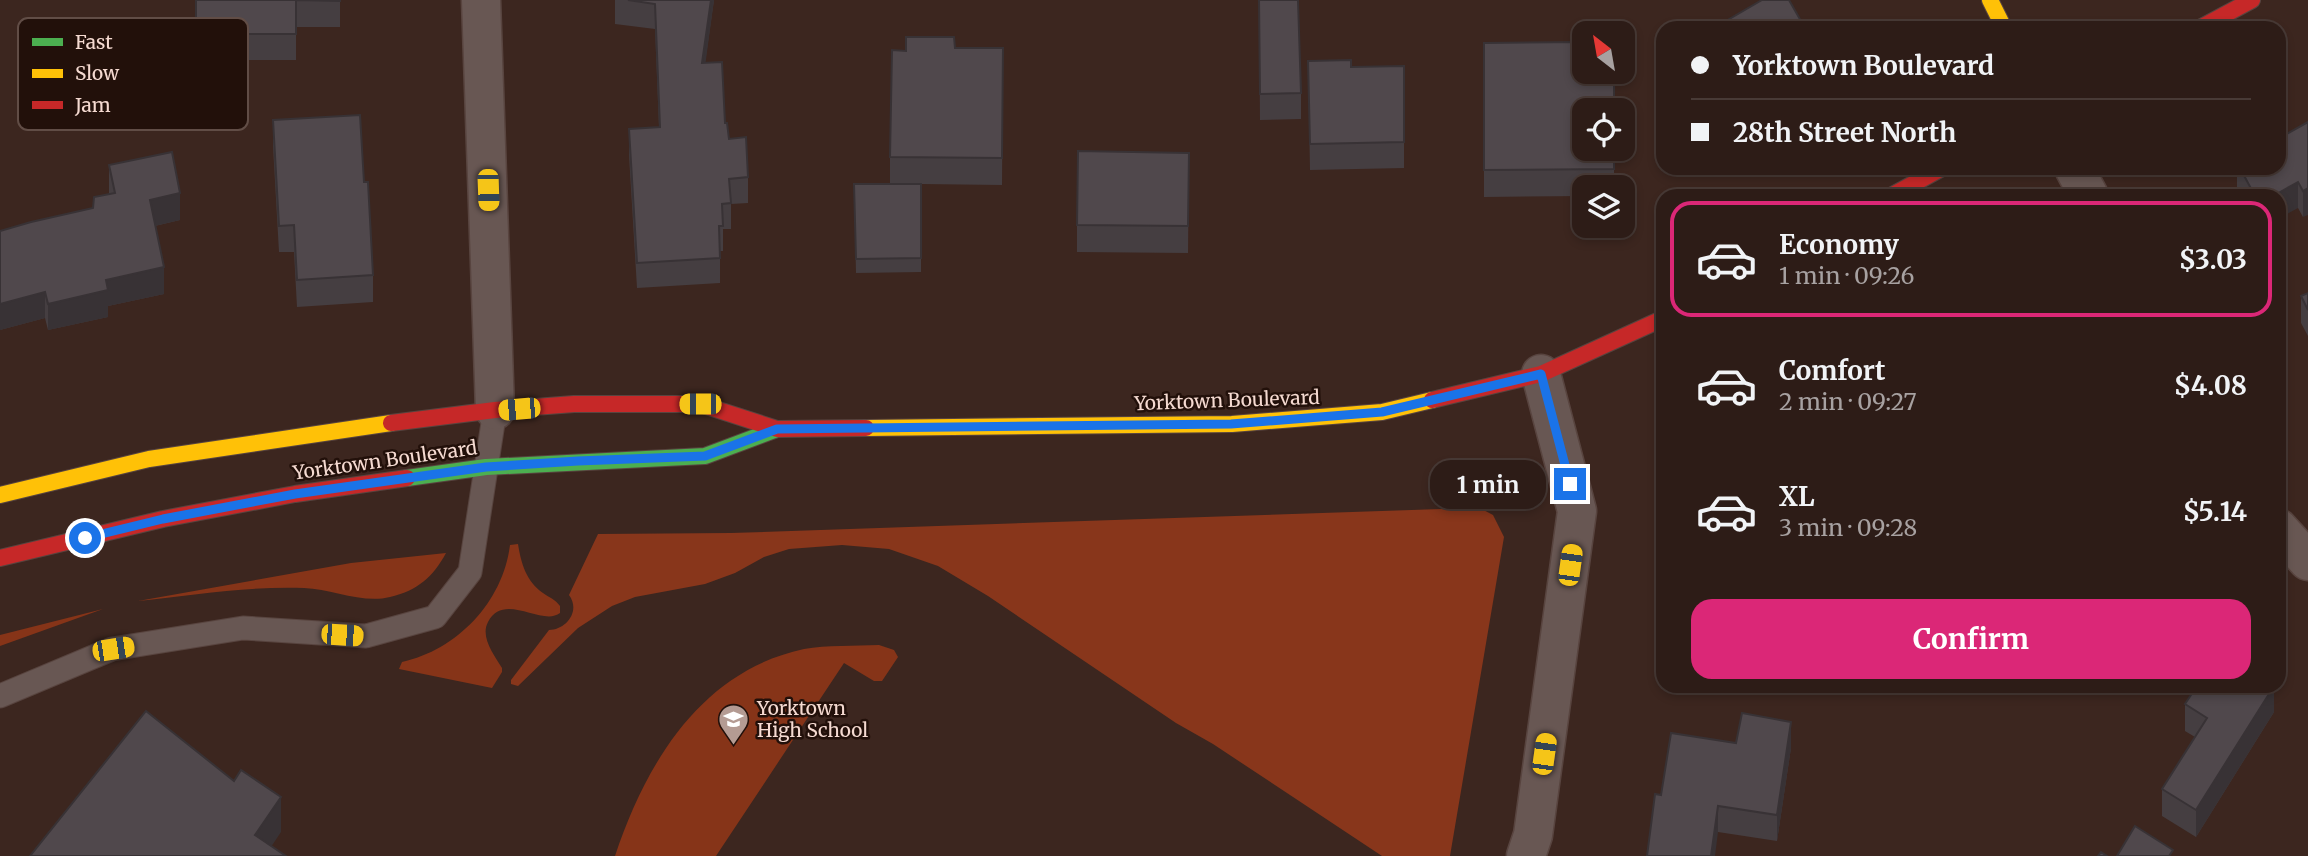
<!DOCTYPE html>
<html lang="en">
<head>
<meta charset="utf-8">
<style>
	:root { --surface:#2d1c17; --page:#392924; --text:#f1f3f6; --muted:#a7a1a1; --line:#483a36; --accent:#db2777 }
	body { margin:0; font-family:Merriweather,serif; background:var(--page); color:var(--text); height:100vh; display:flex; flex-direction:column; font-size:26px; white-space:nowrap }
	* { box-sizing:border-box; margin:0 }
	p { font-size:23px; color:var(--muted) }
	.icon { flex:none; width:38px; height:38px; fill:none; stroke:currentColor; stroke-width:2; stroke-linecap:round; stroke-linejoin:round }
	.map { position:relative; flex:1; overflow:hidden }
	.side { position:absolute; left:1656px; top:189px; width:630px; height:504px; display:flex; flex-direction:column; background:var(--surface); border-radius:21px; box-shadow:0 4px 10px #0003,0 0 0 2px var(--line) }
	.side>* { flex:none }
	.guide { position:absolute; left:1656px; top:21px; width:630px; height:154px; border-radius:21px; box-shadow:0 4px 10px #0003,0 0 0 2px var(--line); display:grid; align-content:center; height:154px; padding:0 35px; background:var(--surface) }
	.needle { width:46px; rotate:329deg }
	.buttons { position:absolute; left:1572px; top:21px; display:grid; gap:14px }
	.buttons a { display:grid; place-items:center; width:63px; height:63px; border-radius:14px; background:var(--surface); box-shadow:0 4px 10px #0003,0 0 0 2px var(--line); font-size:35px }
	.end { position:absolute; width:32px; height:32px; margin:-16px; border:9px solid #1a73e8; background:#fff; box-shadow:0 0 0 4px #fff }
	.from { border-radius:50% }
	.bubble { position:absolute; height:49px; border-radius:21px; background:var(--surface); box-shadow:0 4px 10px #0003,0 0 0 2px var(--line); font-size:23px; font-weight:700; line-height:49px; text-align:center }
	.car { position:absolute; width:21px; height:42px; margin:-21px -10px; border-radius:9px; box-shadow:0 0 5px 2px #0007; background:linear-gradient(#f5c518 24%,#345 0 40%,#f5c518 0 76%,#345 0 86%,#f5c518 0) }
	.guide b { display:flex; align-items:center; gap:24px; height:66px; font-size:26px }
	.guide b+b { border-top:2px solid var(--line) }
	.guide i { width:18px; height:18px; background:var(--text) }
	ul { padding:12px 0 0; list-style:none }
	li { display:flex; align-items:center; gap:21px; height:116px; margin:0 14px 10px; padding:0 21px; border:4px solid transparent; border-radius:21px }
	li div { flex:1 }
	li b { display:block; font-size:26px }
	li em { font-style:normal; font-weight:700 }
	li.active { border-color:var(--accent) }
	li>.icon { width:63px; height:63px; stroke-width:1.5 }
	.button { display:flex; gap:14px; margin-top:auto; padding:14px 35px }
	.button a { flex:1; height:80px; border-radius:21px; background:var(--accent); color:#fff; font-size:28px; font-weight:700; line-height:80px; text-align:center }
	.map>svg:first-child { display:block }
	.green { fill:#863418 }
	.forest { fill:#88361b }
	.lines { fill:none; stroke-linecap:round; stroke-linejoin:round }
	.lane-casing { stroke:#58443f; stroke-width:25 }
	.street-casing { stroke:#58443f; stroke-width:41 }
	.fast-casing { stroke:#58443f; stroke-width:18 }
	.slow-casing { stroke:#58443f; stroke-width:18 }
	.jam-casing { stroke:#58443f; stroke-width:18 }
	.lane { stroke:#685753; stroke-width:23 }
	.street { stroke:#685753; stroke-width:38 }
	.fast { stroke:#4caf50; stroke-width:16 }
	.slow { stroke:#ffc107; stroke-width:16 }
	.jam { stroke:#c62828; stroke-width:16 }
	.wall { fill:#453e41 }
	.shaded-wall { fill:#383235 }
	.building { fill:#50484c; stroke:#383235; stroke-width:2 }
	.route { stroke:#1a73e8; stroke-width:9 }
	.labels { text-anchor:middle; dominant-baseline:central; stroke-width:5; stroke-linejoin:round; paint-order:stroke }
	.street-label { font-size:19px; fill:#f5dad1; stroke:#22100a }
	.poi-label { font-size:19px; fill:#f5dad1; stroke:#22100a; text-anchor:start }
	.key { fill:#22100a; stroke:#614d46; stroke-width:2 }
	.key-label { font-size:19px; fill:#f5dad1 }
</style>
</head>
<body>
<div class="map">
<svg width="2308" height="856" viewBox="0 0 2308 856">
	<rect width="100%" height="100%" fill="#3c261f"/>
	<g class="green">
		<path d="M518 544C521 563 526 581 543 593 550 598 555 599 560 606V613C542 627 504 591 488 622 480 637 494 655 502 668V672L492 688 399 669 402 662C457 650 503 602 510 545Z"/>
		<path d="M446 553C433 577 417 591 390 597 363 604 332 589 304 588 249 586 193 595 138 601L351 563Z"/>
		<path d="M103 609 0 646V635Z"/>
		<path d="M879 645 894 650 898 657 882 681H874L844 663 716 856H615C646 763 701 671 804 649 827 645 855 646 879 645Z"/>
	</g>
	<path class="forest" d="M1476 506 1493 515 1504 537 1450 856H1382L1213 744 1176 723 988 596 938 566 889 549 842 545 789 549 764 557 735 573 705 584 635 597 612 606 578 628 518 686 511 684V680L549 630C566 630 581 611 569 595L598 534 731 533 1441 509Z"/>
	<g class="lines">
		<defs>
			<path id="lane" d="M0 696 112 649 243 628 366 636 435 617 470 572 495 410"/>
			<g id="street">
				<path d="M481 0 495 410"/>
				<path d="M2074 168 2089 196"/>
				<path d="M2278 528 2308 561"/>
				<path d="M1526 856 1533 835 1577 511 1541 374"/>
			</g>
			<path id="fast" d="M407 478 486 467 705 456 777 429"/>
			<g id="slow">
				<path d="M1990 0 2004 28"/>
				<path d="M866 428 1232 424 1382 412 1432 400"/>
				<path d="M0 495 149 459 391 423"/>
			</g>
			<g id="jam">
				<path d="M2200 28 2252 0"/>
				<path d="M1891 196 1942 168"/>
				<path d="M1432 400 1541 374 1662 319"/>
				<path d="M391 423 495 410 574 404H700L777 429 866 428"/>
				<path d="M0 558 163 519 295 494 407 478"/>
			</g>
		</defs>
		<use href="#lane" class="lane-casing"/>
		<use href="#street" class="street-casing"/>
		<use href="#fast" class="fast-casing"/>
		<use href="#slow" class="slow-casing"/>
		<use href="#jam" class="jam-casing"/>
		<use href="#lane" class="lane"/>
		<use href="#street" class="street"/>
		<use href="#fast" class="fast"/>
		<use href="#slow" class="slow"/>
		<use href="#jam" class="jam"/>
	</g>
	<g class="wall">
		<path d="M196 0H340V27H296V60H196Z"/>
		<path d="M615 0H714L705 63 725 123 729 139 748 177V203L731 204V229H723V251H720V283L637 288 629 155V129L659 127 655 29 615 24Z"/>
		<path d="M1259 0 1301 93V119L1260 120Z"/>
		<path d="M1484 43 1614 149V187H1584V196L1484 197Z"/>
		<path d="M955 48H1003L1002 185 921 184V272L856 273 854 184H921L890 183V157L906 51Z"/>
		<path d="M1308 61 1351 67 1404 66V168L1310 170Z"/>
		<path d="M273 120 364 182 373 275V302L297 307 294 252H279L273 146Z"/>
		<path d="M2308 122 2303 217 2298 208 2278 196H2241L2237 189V168H2278Z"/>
		<path d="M1189 153 1188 253 1077 252V225Z"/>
		<path d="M109 165 180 220 155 226 164 294 108 306V317L48 330 45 318 0 330 93 208 109 194Z"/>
		<path d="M2308 293V336L2301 323V296Z"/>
		<path d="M2185 704 2274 712 2196 837 2162 816V789L2195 737 2185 731Z"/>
		<path d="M1736 743 1791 748 1777 841 1718 832 1661 795Z"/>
	</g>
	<g class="shaded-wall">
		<path d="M711 0H714L702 89V63Z"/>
		<path d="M2298 182V208L2278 219V196H2273Z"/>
		<path d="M2308 188V215L2303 217V191Z"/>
		<path d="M180 193V220L150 227V200Z"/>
		<path d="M164 267V294L108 306V317L48 330V304L106 280Z"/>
		<path d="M45 292V318L0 330V304Z"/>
		<path d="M2274 686V712L2196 837V810Z"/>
		<path d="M1791 722V748L1777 841V815Z"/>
		<path d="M281 797V832L265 856 255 835Z"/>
		<path d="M1718 806V832L1715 856H1711Z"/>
	</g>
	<g class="building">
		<path d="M196 0H340V1L296 0V34H196Z"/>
		<path d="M628 0H711L702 63 722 62 725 123H727L729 139 746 137 748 177 729 179 731 203 722 204 723 226H719L720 258 637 263 629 129 660 127 655 4Z"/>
		<path d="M1259 0H1298L1301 93 1260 94Z"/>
		<path d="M1762 0H1789L1805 28H1714Z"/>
		<path d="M906 37H954L955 48H1003L1002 158 890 157 892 50 906 51Z"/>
		<path d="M1584 42V72H1614V110H1584V149H1614V169L1484 170V43Z"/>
		<path d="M1351 60V67L1404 66V142L1310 144 1308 61Z"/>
		<path d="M360 115 364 182H368L373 275 297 280 294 225 279 226 273 120Z"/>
		<path d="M2308 122V188L2303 191 2298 182 2273 196H2255L2240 168H2278V139Z"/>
		<path d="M1078 151 1189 153 1188 226 1077 225Z"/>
		<path d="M172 152 180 193 150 200 164 267 106 280 108 290 48 304 45 292 0 304V231L31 222 93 208 94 197 115 193 109 165Z"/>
		<path d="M854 184H921V258L856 259Z"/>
		<path d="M2308 293V310L2301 296Z"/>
		<path d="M2197 686H2274L2196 810 2162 789 2207 718 2185 704Z"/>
		<path d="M146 711 234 781 241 770 281 797 255 835 286 856H30Z"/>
		<path d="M1742 713 1791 722 1777 815 1718 806 1711 856H1647L1655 794 1661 795 1671 733 1736 743Z"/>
		<path d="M2135 826 2173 850 2169 856H2117Z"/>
		<path d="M2101 852 2107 856H2098Z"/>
	</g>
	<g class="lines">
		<path class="route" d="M85 538 163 519 295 494 486 467 578 461 705 456 777 429 1231 424 1382 412 1541 374 1570 484"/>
	</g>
	<defs>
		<symbol id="school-pin" viewBox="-11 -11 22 30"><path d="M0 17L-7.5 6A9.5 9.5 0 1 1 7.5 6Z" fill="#b49b93" stroke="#22100a"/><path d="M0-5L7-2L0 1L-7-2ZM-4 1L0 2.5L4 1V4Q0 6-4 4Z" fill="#fff"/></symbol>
	</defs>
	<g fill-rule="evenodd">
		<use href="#school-pin" x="716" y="702" width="35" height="47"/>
	</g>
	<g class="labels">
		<g class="street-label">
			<text transform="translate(1227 400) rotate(-2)">Yorktown Boulevard</text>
			<text transform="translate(385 460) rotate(-8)">Yorktown Boulevard</text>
		</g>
		<g class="poi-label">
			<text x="757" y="708">Yorktown<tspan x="757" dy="22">High School</tspan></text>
		</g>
	</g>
	<rect x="18" y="18" width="230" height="112" rx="10" class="key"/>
	<rect x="32" y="38" width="31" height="8" fill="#4caf50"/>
	<rect x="32" y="69" width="31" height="9" fill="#ffc107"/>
	<rect x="32" y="101" width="31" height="8" fill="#c62828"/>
	<g class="key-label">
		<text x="75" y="49">Fast</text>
		<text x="75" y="80">Slow</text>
		<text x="75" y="112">Jam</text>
	</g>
</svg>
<div class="buttons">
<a><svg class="needle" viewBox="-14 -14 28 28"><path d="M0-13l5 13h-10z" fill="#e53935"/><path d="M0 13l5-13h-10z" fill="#a7a1a1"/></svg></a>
<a><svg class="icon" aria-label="locate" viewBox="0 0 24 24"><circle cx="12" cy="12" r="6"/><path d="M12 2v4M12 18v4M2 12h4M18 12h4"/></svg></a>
<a><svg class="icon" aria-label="layers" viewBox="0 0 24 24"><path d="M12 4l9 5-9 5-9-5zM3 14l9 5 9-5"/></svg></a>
</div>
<i class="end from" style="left:85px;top:538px"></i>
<i class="end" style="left:1570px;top:484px"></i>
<div class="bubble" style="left:1430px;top:460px;width:116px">1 min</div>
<i class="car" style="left:488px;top:190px;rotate:178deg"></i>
<i class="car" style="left:700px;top:404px;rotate:270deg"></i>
<i class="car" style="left:519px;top:409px;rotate:265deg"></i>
<i class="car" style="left:1570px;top:565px;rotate:8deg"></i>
<i class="car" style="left:342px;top:635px;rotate:94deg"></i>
<i class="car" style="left:113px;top:649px;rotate:81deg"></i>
<i class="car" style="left:1544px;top:754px;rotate:8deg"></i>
<div class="guide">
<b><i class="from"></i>Yorktown Boulevard</b>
<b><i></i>28th Street North</b>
</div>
<section class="side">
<ul>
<li class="active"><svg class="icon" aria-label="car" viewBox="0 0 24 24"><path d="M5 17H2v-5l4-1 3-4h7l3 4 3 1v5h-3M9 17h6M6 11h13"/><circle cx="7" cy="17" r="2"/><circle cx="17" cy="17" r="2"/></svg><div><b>Economy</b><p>1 min · 09:26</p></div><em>$3.03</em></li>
<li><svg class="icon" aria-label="car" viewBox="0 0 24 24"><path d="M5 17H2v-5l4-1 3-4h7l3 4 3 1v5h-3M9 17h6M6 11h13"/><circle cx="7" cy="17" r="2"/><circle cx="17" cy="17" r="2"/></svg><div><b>Comfort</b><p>2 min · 09:27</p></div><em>$4.08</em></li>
<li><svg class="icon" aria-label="car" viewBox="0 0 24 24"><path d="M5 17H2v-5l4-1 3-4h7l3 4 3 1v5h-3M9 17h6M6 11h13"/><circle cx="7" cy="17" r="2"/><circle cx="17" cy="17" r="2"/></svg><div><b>XL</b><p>3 min · 09:28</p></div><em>$5.14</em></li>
</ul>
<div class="button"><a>Confirm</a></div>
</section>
</div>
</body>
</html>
